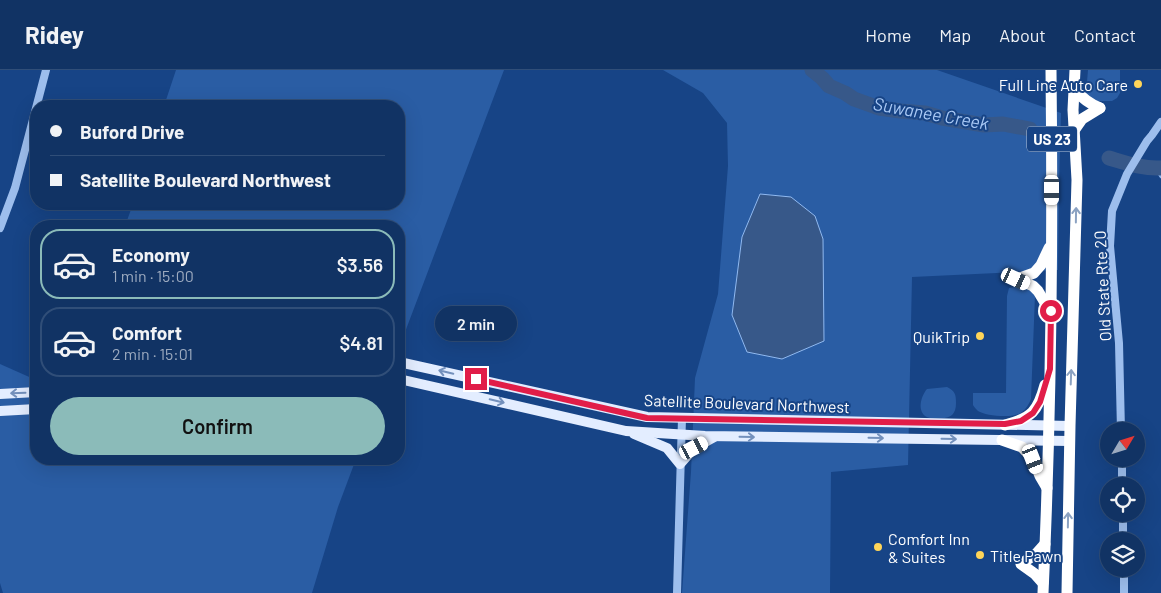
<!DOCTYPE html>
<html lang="en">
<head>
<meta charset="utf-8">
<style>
	:root { --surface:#113364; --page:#1e3f6d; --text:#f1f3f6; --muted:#9caabf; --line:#304e78; --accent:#8bbbb9 }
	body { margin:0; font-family:Barlow,sans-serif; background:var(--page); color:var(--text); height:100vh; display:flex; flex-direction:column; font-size:19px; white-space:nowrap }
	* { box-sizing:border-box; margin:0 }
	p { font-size:16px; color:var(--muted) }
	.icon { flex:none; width:28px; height:28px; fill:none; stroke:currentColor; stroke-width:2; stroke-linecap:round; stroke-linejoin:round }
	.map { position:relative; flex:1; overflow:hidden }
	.sheet { position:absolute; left:30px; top:150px; width:375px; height:245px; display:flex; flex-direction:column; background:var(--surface); border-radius:20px; box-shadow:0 5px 20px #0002,0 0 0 1px var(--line) }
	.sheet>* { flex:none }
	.guide { position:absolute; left:30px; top:30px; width:375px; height:110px; border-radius:20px; box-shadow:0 5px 20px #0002,0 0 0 1px var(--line); display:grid; align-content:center; height:110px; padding:0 20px; background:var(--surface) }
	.needle { width:32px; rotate:52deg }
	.buttons { position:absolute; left:1100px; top:352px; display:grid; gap:10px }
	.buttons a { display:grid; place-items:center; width:45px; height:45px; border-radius:50%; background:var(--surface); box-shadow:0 5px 20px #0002,0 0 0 1px var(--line); font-size:25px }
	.end { position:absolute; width:22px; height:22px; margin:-11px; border:6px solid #e11d48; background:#fff; box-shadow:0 0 0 2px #fff }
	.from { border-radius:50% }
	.bubble { position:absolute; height:35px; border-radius:18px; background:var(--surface); box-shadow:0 5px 20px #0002,0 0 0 1px var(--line); font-size:16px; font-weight:600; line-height:35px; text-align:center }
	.car { position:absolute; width:15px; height:30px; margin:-15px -8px; border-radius:6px; box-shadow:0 0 4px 1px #0007; background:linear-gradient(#fff 24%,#345 0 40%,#fff 0 76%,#345 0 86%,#fff 0) }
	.guide b { display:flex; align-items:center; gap:18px; height:48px; font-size:19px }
	.guide b+b { border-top:1px solid var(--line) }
	.guide i { width:12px; height:12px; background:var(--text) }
	ul { padding:9px 0 0; list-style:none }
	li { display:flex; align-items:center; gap:15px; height:70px; margin:0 10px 8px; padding:0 10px; border:2px solid var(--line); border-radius:20px }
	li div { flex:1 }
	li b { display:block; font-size:19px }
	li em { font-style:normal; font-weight:600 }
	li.active { border-color:var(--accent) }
	li>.icon { width:45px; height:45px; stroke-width:1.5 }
	.primary-button { display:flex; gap:10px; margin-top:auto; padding:10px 20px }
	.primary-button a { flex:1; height:58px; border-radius:30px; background:var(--accent); color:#111; font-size:20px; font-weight:600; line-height:58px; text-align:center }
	header { display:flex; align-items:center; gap:30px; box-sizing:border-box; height:70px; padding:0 25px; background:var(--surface); border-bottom:1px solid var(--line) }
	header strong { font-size:24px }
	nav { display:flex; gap:28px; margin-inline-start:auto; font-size:18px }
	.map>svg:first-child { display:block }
	.green { fill:#2a5da4 }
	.water { fill:#375889; stroke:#90b9f0 }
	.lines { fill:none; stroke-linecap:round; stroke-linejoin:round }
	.stream { stroke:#90b9f0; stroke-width:2.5 }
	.river { stroke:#375889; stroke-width:15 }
	.minor { stroke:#9dbeed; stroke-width:8 }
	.major { stroke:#e3edff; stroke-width:10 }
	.highway { stroke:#fff; stroke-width:11 }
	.oneway { stroke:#8ba2c2 }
	.oneway2 { stroke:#7390bc }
	.route { stroke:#e11d48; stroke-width:6 }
	.poi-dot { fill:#ffd559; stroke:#174486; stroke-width:2 }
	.labels { text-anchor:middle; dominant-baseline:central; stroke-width:4; stroke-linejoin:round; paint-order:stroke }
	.shield { fill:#174486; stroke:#b9c7db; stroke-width:1 }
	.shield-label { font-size:15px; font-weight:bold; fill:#fff }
	.poi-label { font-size:16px; fill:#fff; stroke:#174486; text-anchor:end }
	.street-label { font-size:16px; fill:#fff; stroke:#174486 }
	.water-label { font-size:18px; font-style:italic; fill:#a9c9f5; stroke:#174486 }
</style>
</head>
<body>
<header>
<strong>Ridey</strong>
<nav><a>Home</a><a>Map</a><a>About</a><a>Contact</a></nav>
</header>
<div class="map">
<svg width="1161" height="523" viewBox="0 0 1161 523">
	<rect width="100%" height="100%" fill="#174486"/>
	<g class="green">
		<path d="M176 0H504L399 278V156H125L133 134H399V36H164Z"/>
		<path d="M663 0H937L1061 43 1059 115 1058 200 912 207 908 395 831 402 830 523H682L691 402 695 308 718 224 728 96 727 53 703 23Z"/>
		<path d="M1088 0H1120V23L1117 28 1112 31H1095L1086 24Z"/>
		<path d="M1019 216H1026L1035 225 1031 329C1029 334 1026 339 1022 342 1014 349 986 346 978 341 976 339 974 337 973 335V323H1006L1007 226 1009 218Z"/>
		<path d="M0 294 36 310V389H356L338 437 312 523H3L0 513Z"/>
		<path d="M947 317C955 321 956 324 956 333 956 345 950 349 938 348 936 348 933 349 930 348 916 345 920 327 927 319Z"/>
	</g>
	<path class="water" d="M760 124 791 127 815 146 823 169 824 271 782 289 747 282 732 245 742 167Z"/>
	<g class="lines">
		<path class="stream" d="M1155 98 1161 107"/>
		<g class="river">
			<path d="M812 0 822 8 829 16 845 23 854 29 879 38 900 41 925 43 942 48 984 55 1003 54 1030 59"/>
			<path d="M1109 88C1126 93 1143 99 1161 98"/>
		</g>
		<g class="minor">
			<path d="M0 158 15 118 46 0"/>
			<path d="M1121 361 1119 273 1110 176 1112 141 1127 104 1147 71 1152 65 1161 52"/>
			<path d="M1122 389V416"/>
			<path d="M1123 444V471"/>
			<path d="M1124 499V523"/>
			<path d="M677 523 682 348"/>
		</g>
		<g class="major">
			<path d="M399 292 647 347 1070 356"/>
			<path d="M399 309 626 361 705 366 1070 371"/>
			<path d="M0 324 36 322"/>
			<path d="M0 341 36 339"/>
			<path d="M634 364 667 378 680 394 694 378 714 367"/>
		</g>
		<g class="highway">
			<path d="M1074 19C1082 28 1089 34 1100 38"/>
			<path d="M1075 59 1082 49 1100 38"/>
			<path d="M1017 209 1034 203 1041 195 1049 178"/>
			<path d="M1017 209 1033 216 1038 221 1050 241"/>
			<path d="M1005 355C1032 348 1038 341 1045 315"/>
			<path d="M1002 370 1022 377 1033 389 1040 406 1047 418"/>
			<path d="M1043 513 1035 504 1021 494 1037 483 1045 474"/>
			<path d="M1043 523C1051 349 1053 174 1051 0"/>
			<path d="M1067 523 1070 356 1077 110 1073 40 1075 0"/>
		</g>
	</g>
	<defs><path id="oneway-shaft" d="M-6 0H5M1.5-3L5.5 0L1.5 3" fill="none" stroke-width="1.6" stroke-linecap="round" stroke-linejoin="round" transform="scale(1.25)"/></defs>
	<g class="oneway">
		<use href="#oneway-shaft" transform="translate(1076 145) rotate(-89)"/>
		<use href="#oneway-shaft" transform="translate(1071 307) rotate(-88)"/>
		<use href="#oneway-shaft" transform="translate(1068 450) rotate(-89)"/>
	</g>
	<g class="oneway2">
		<use href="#oneway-shaft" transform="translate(446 302) rotate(-167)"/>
		<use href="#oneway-shaft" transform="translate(18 323) rotate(178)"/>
		<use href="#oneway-shaft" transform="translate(497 331) rotate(13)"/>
		<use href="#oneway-shaft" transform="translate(747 367) rotate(1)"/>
		<use href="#oneway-shaft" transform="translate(876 368) rotate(1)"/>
		<use href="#oneway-shaft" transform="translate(949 369) rotate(1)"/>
	</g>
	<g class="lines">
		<path class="route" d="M476 309 647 348 1005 354 1021 351 1033 343 1040 332 1050 299 1051 241"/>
	</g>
	<g class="poi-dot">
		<circle cx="1138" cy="14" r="5"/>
		<circle cx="980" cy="266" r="5"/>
		<circle cx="878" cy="477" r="5"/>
		<circle cx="980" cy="485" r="5"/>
	</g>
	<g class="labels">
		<rect class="shield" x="1027" y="56.5" width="50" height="25" rx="4"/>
		<g class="shield-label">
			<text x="1052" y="69">US 23</text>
		</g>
		<g class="poi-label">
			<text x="1128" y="14">Full Line Auto Care</text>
			<text x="970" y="266">QuikTrip</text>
			<text x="888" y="468" text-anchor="start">Comfort Inn<tspan x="888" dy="18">&amp; Suites</tspan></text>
			<text x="990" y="485" text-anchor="start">Title Pawn</text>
		</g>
		<g class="street-label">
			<text transform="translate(1102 216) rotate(-93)">Old State Rte 20</text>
			<text transform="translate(747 333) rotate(2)">Satellite Boulevard Northwest</text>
		</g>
		<g class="water-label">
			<text transform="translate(931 43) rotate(10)">Suwanee Creek</text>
		</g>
	</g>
</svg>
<div class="buttons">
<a><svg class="needle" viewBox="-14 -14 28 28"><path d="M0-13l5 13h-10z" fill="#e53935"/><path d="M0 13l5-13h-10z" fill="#9caabf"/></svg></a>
<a><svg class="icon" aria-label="locate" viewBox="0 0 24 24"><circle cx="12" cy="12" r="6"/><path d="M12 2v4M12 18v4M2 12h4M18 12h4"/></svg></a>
<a><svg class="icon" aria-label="layers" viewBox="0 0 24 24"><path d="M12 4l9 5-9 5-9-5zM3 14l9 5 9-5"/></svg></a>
</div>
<i class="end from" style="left:1051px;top:241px"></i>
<i class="end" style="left:476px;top:309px"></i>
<div class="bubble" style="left:435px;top:236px;width:82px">2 min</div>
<i class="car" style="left:1052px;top:120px;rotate:180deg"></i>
<i class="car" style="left:1016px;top:209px;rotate:115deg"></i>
<i class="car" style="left:694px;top:378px;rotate:63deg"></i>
<i class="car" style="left:1033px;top:389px;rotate:159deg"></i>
<div class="guide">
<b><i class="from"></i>Buford Drive</b>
<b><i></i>Satellite Boulevard Northwest</b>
</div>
<section class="sheet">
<ul>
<li class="active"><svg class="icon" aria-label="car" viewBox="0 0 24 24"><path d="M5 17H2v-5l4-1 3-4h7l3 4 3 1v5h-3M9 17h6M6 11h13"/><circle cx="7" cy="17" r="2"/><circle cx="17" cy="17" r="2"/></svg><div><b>Economy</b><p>1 min · 15:00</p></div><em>$3.56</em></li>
<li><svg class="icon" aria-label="car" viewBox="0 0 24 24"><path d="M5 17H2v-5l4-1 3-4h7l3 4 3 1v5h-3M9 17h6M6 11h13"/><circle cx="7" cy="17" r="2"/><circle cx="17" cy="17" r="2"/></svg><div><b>Comfort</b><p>2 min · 15:01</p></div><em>$4.81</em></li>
</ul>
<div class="primary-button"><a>Confirm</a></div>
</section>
</div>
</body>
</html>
